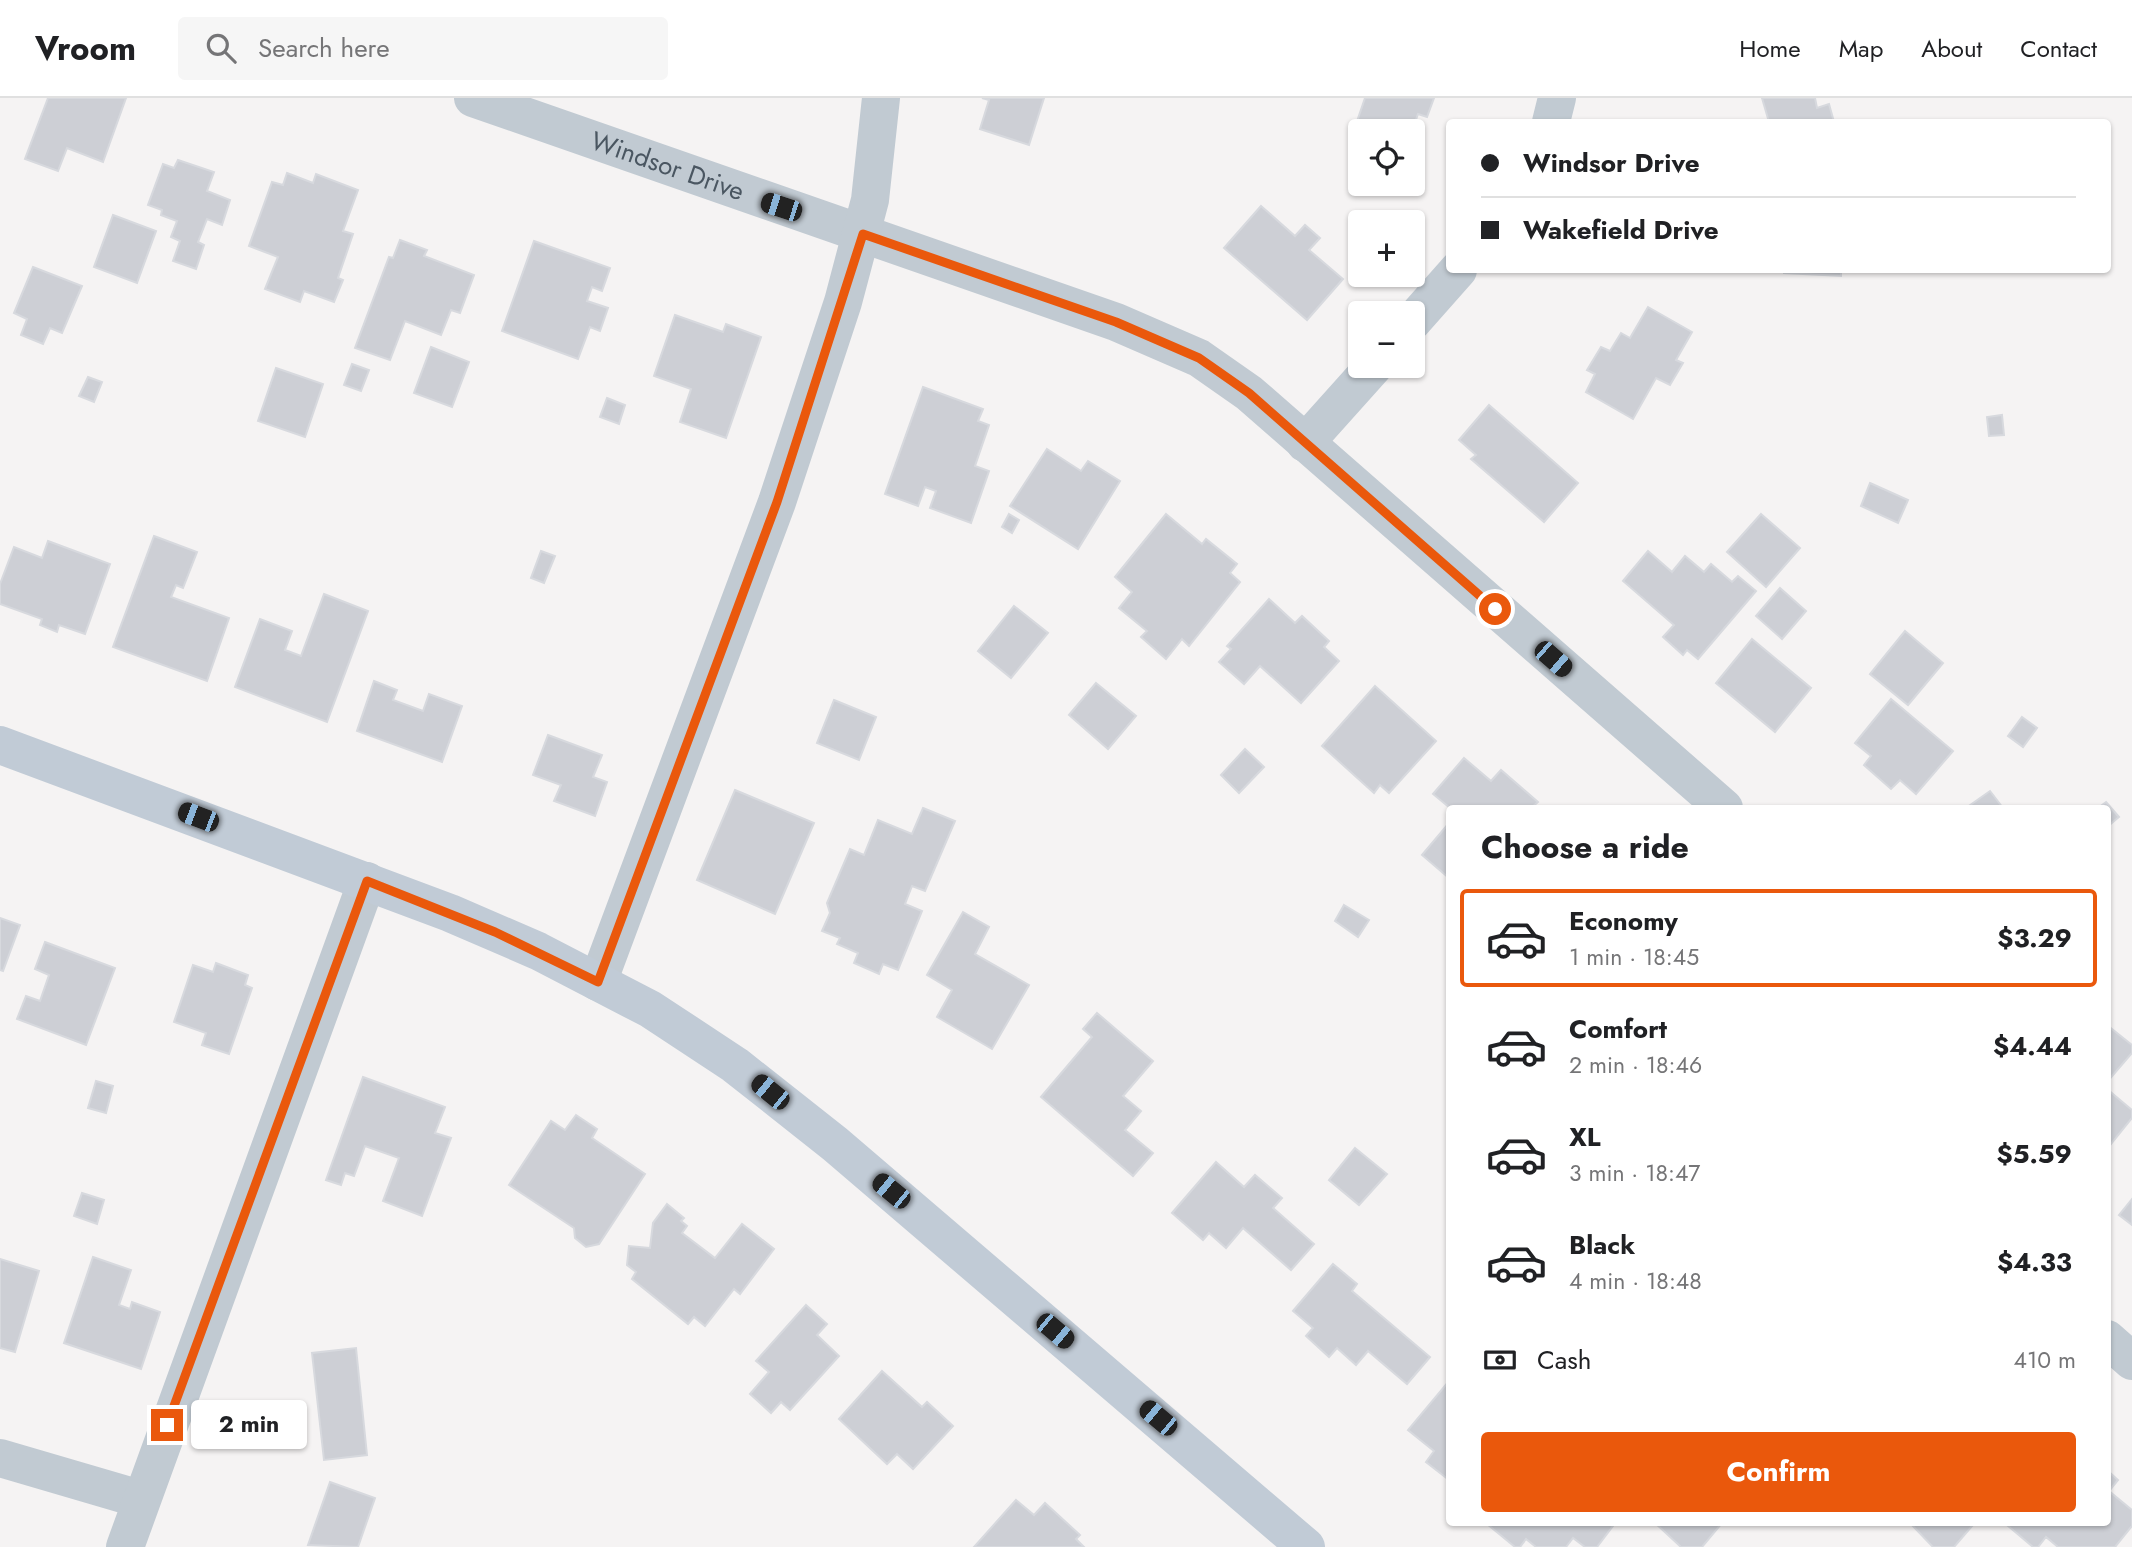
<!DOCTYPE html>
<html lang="en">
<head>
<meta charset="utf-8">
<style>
	:root { --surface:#fff; --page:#f6f6f6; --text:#202124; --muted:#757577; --line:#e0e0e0; --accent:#ea580c }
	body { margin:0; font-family:Jost,sans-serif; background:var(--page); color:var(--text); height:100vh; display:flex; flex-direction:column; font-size:26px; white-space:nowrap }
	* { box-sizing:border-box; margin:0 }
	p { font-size:23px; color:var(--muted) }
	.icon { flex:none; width:38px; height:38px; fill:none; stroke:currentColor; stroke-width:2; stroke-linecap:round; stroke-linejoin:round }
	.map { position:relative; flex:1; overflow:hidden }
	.details { position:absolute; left:1446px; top:707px; width:665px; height:721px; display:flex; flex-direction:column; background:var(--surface); border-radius:7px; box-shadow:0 2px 5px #0004 }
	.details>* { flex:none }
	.banner { position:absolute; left:1446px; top:21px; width:665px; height:154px; border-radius:7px; box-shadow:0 2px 5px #0004; display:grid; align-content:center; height:154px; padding:0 35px; background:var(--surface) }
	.buttons { position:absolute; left:1348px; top:21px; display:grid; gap:14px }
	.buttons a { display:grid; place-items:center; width:77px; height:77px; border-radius:7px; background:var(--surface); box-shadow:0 2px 5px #0004; font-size:35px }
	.end { position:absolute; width:32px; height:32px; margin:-16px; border:9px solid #ea580c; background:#fff; box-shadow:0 0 0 4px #fff }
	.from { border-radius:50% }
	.bubble { position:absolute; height:49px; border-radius:7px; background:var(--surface); box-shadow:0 2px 5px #0004; font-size:23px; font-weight:700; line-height:49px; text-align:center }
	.car { position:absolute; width:21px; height:42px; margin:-21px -10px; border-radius:9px; box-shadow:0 0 5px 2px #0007; background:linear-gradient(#222 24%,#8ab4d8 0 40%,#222 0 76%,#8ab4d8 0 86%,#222 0) }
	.banner b { display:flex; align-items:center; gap:24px; height:66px; font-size:26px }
	.banner b+b { border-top:2px solid var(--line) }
	.banner i { width:18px; height:18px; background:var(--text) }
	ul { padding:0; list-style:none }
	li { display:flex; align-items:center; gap:21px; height:98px; margin:0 14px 10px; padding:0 21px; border:4px solid transparent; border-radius:7px }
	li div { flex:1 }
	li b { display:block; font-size:26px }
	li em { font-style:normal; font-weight:700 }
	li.active { border-color:var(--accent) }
	li>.icon { width:63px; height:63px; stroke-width:1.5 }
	h2 { padding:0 35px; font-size:32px; line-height:84px }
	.pay { display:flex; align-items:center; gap:18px; height:77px; padding:0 35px; font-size:26px }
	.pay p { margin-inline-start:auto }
	.action { display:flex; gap:14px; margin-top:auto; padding:14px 35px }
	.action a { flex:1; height:80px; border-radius:7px; background:var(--accent); color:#fff; font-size:28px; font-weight:700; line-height:80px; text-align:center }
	header { display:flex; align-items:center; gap:42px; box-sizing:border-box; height:98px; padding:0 35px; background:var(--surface); border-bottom:2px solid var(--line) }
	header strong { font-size:33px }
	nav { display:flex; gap:38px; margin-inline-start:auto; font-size:24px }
	.search { width:490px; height:63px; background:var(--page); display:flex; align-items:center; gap:18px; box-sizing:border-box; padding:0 24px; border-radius:7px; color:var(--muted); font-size:26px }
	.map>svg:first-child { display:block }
	.building { fill:#cdcfd5; stroke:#d7d9de; stroke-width:2 }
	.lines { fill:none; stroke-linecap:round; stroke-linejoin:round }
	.street { stroke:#c1cad2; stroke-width:38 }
	.secondary { stroke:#c1cbd6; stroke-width:38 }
	.route { stroke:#ea580c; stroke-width:9 }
	.labels { text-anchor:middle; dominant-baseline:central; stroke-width:5; stroke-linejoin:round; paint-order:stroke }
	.street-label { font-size:26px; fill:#4a5661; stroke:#fff }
</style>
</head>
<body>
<header>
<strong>Vroom</strong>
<div class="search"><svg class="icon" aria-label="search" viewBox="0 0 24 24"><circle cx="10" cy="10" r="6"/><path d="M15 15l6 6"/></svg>Search here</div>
<nav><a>Home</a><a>Map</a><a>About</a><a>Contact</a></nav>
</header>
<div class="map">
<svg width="2132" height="1449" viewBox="0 0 2132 1449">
	<rect width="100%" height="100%" fill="#f5f3f3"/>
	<g class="building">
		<path d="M48 0H126L103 64 67 50 58 73 25 61Z"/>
		<path d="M982 0H1044L1029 47 980 31 989 2Z"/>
		<path d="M1365 0H1434L1427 19 1418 16 1412 33H1360V37L1353 35Z"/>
		<path d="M1762 0H1815L1817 10 1829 6 1834 24H1769Z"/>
		<path d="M178 62 214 74 207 93 230 102 222 127 207 121 198 144 204 147 196 171 173 163 180 143 171 139 177 123 161 117 162 112 148 107 163 66 174 70Z"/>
		<path d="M287 75 313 85 316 76 358 92 343 133 353 136 338 180 343 182 334 204 304 193 300 204 265 191 278 159 249 148 272 84 283 87Z"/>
		<path d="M1261 108 1295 138 1305 127 1320 140 1309 152 1343 181 1307 222 1224 150Z"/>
		<path d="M113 117 156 133 137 185 94 169Z"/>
		<path d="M400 142 427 152 424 158 474 177 460 215 451 212 441 237 405 223 390 262 355 250 389 159 393 160Z"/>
		<path d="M534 143 610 170 602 193 592 189 587 203 608 210 600 233 590 229 578 261 502 233Z"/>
		<path d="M33 169 82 188 62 235 50 230 43 246 21 237 27 221 14 215Z"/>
		<path d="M1784 172H1841V178L1784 175Z"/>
		<path d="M1648 209 1692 234 1676 262 1683 265 1670 287 1656 280 1633 321 1586 294 1595 276 1587 272 1601 249 1610 253 1621 235 1630 240Z"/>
		<path d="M675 217 723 234 726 226 761 239 726 340 680 324 691 291 654 278Z"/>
		<path d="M431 249 469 264 452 309 414 295Z"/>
		<path d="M352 266 369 272 361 293 344 287Z"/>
		<path d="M276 270 323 286 305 339 258 323Z"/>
		<path d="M88 279 102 284 94 304 79 298Z"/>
		<path d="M923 289 983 311 978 323 989 327 975 368 989 373 971 425 930 410 936 393 925 389 918 408 885 396Z"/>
		<path d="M607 300 625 307 619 326 600 319Z"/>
		<path d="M1489 307 1578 385 1544 424 1471 361 1476 357 1459 342Z"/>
		<path d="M2002 317 2004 337 1989 338 1987 319Z"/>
		<path d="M1047 351 1081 373 1088 363 1120 383 1078 451 1010 408Z"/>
		<path d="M1870 385 1908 402 1898 425 1861 408Z"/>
		<path d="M1009 416 1019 422 1012 435 1002 429Z"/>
		<path d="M1166 416 1202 446 1206 441 1237 466 1230 475 1240 484 1189 548 1182 541 1166 561 1141 539 1147 533 1119 510 1132 494 1115 479Z"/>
		<path d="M1761 416 1800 450 1766 489 1727 454Z"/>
		<path d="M154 438 197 454 183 490 176 487 171 499 229 520 207 583 113 549Z"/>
		<path d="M48 443 110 466 85 536 59 527 57 534 40 527 42 521 0 506V486L14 449 42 460Z"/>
		<path d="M541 453 555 458 544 485 531 480Z"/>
		<path d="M1648 453 1672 474 1685 458 1704 474 1711 466 1732 484 1738 478 1756 493 1698 561 1687 552 1683 557 1663 539 1674 527 1623 483Z"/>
		<path d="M1780 490 1806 513 1782 541 1756 518Z"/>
		<path d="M324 496 368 513 327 624 235 589 260 521 292 533 285 552 301 558Z"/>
		<path d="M1269 501 1295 525 1302 518 1329 543 1324 549 1339 563 1301 605 1260 568 1244 586 1219 564 1231 551 1227 548Z"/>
		<path d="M1014 508 1048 535 1011 580 978 553Z"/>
		<path d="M1905 533 1943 565 1908 607 1870 576Z"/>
		<path d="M1752 541 1811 590 1775 634 1716 585Z"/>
		<path d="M374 583 397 592 393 602 423 613 429 596 462 608 442 664 357 633Z"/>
		<path d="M1096 585 1136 618 1108 651 1069 617Z"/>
		<path d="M1375 588 1436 643 1389 695 1380 687 1374 695 1322 648Z"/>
		<path d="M1891 601 1953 653 1916 696 1900 682 1891 691 1864 667 1871 658 1855 645Z"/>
		<path d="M834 602 876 619 859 662 817 645Z"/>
		<path d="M2022 619 2037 630 2023 649 2008 638Z"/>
		<path d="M548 637 602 657 593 679 607 684 595 718 554 703 561 687 533 677Z"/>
		<path d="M1245 651 1264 669 1239 695 1221 677Z"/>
		<path d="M1464 660 1491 683 1501 672 1538 704 1531 710H1450L1433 696Z"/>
		<path d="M735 692 814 725 775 816 697 782Z"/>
		<path d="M1990 693 2003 710H1966Z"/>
		<path d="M2106 704 2119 719 2107 729V710H2098Z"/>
		<path d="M923 710 955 723 925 793 912 788 905 806 922 813 898 872 883 866 879 876 854 865 858 855 837 846 840 840 822 833 830 815 827 805 850 751 864 757 878 722 912 736Z"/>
		<path d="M1449 725V780L1422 757Z"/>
		<path d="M1344 807 1369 822 1358 839 1335 823Z"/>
		<path d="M963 814 989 829 975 856 1029 887 992 951 937 919 952 892 927 877Z"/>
		<path d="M0 820 20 827 3 873 0 872Z"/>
		<path d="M45 844 115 870 86 947 17 921 26 898 40 903 49 877 35 871Z"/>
		<path d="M216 865 248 877 245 887 252 890 229 956 202 947 206 935 174 924 193 867 213 874Z"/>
		<path d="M1097 915 1153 963 1123 998 1141 1013 1125 1032 1153 1055 1133 1078 1041 999 1092 939 1083 931Z"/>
		<path d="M2107 927 2132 947V955L2107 984Z"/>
		<path d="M363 979 445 1009 435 1035 451 1040 422 1118 383 1103 399 1060 365 1048 354 1078 345 1075 341 1087 326 1082Z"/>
		<path d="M96 983 113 988 106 1015 88 1010Z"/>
		<path d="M2107 991 2132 1012V1020L2107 1051Z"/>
		<path d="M576 1017 597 1031 592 1040 645 1076 599 1146 586 1149 575 1140 574 1130 509 1087 551 1023 565 1032Z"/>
		<path d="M1355 1050 1387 1076 1359 1107 1329 1082Z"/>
		<path d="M1216 1064 1244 1089 1255 1077 1282 1100 1273 1110 1314 1146 1291 1172 1243 1130 1226 1150 1209 1135 1203 1142 1172 1115Z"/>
		<path d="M82 1095 104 1102 97 1126 74 1118Z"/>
		<path d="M2132 1101V1127L2119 1117Z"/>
		<path d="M667 1106 684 1120 681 1123 687 1128 682 1135 715 1160 742 1126 774 1151 740 1196 734 1191 705 1228 694 1219 688 1226 632 1181 636 1174 627 1167 629 1148 650 1150 653 1125Z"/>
		<path d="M93 1159 131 1172 119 1207 130 1211 132 1204 160 1214 141 1271 64 1245Z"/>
		<path d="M0 1161 39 1173 15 1254 0 1250Z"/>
		<path d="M1333 1166 1357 1186 1352 1193 1430 1259 1407 1286 1368 1253 1356 1267 1337 1250 1329 1259 1306 1238 1313 1230 1293 1213Z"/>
		<path d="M806 1207 827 1226 817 1237 839 1258 790 1312 781 1304 771 1315 750 1296 769 1274 756 1263Z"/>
		<path d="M356 1250 367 1357 324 1362 312 1255Z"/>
		<path d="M882 1273 922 1309 927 1304 953 1328 913 1371 897 1356 887 1366 839 1321Z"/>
		<path d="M1449 1283V1382L1426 1364 1434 1353 1408 1332Z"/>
		<path d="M2107 1372 2118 1382 2109 1393 2132 1412V1428L2115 1449H2058L2046 1439 2038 1449H2033L2007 1427 2009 1424H2107Z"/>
		<path d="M330 1384 375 1400 358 1449 308 1447Z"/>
		<path d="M1016 1402 1034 1417 1045 1405 1080 1437 1076 1441 1084 1449H974Z"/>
		<path d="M1488 1424H1616L1597 1449H1585L1573 1440 1566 1449H1536L1526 1441 1520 1449H1515L1487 1426Z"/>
		<path d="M1654 1424H1722V1425L1702 1449H1681Z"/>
		<path d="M1909 1424H1971L1973 1427 1954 1449H1933Z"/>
	</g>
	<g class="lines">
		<g class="street">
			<path id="s1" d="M473 0 1116 224 1199 260 1249 295 1724 710"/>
			<path d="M1551 24 1557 0"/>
			<path d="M1412 224 1458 172"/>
			<path d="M1305 345 1374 268"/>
			<path d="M598 884 777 404 843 204 870 102 881 0"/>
			<path d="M2107 1241 2132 1263"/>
			<path d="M0 1360 140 1401"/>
			<path d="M125 1449 367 783"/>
		</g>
		<path class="secondary" d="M0 647 450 815 538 853 650 911 735 967 835 1046 1306 1449"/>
	</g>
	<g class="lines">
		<path class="route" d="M167 1327 367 783 495 834 598 884 777 404 863 136 1116 224 1199 260 1249 295 1495 511"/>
	</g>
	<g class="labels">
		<g class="street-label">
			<text stroke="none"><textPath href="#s1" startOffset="206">Windsor Drive</textPath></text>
		</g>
	</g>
</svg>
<div class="buttons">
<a><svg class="icon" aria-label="locate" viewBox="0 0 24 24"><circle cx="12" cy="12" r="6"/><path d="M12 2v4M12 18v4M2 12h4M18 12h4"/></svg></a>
<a>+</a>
<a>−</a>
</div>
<i class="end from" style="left:1495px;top:511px"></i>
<i class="end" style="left:167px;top:1327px"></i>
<div class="bubble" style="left:191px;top:1302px;width:116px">2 min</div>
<i class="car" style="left:781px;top:109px;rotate:288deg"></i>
<i class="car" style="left:1553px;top:561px;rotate:131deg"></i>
<i class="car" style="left:198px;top:719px;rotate:291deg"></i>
<i class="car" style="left:770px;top:994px;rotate:309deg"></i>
<i class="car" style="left:891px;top:1093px;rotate:309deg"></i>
<i class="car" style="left:1055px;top:1233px;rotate:130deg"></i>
<i class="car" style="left:1158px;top:1320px;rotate:310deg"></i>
<div class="banner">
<b><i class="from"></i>Windsor Drive</b>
<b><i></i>Wakefield Drive</b>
</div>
<section class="details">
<h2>Choose a ride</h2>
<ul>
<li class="active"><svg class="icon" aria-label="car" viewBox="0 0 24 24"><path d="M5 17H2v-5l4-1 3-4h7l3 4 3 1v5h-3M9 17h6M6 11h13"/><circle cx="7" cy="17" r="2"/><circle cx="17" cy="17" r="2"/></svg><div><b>Economy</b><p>1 min · 18:45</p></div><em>$3.29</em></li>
<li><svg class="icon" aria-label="car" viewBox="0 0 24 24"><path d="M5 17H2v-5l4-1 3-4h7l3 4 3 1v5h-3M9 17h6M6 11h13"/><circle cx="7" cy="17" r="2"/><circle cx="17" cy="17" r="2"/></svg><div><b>Comfort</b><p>2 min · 18:46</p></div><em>$4.44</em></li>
<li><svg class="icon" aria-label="car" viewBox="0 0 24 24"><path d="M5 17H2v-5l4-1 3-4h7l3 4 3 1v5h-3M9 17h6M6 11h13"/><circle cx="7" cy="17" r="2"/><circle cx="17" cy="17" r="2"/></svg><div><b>XL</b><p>3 min · 18:47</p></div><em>$5.59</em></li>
<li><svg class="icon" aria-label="car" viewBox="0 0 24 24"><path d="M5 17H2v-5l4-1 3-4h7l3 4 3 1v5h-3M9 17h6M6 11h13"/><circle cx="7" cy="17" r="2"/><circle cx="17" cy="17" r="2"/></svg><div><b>Black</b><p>4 min · 18:48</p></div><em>$4.33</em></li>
</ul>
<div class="pay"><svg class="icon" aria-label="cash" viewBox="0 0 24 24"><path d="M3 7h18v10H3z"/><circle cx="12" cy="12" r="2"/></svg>Cash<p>410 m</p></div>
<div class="action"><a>Confirm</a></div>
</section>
</div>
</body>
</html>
